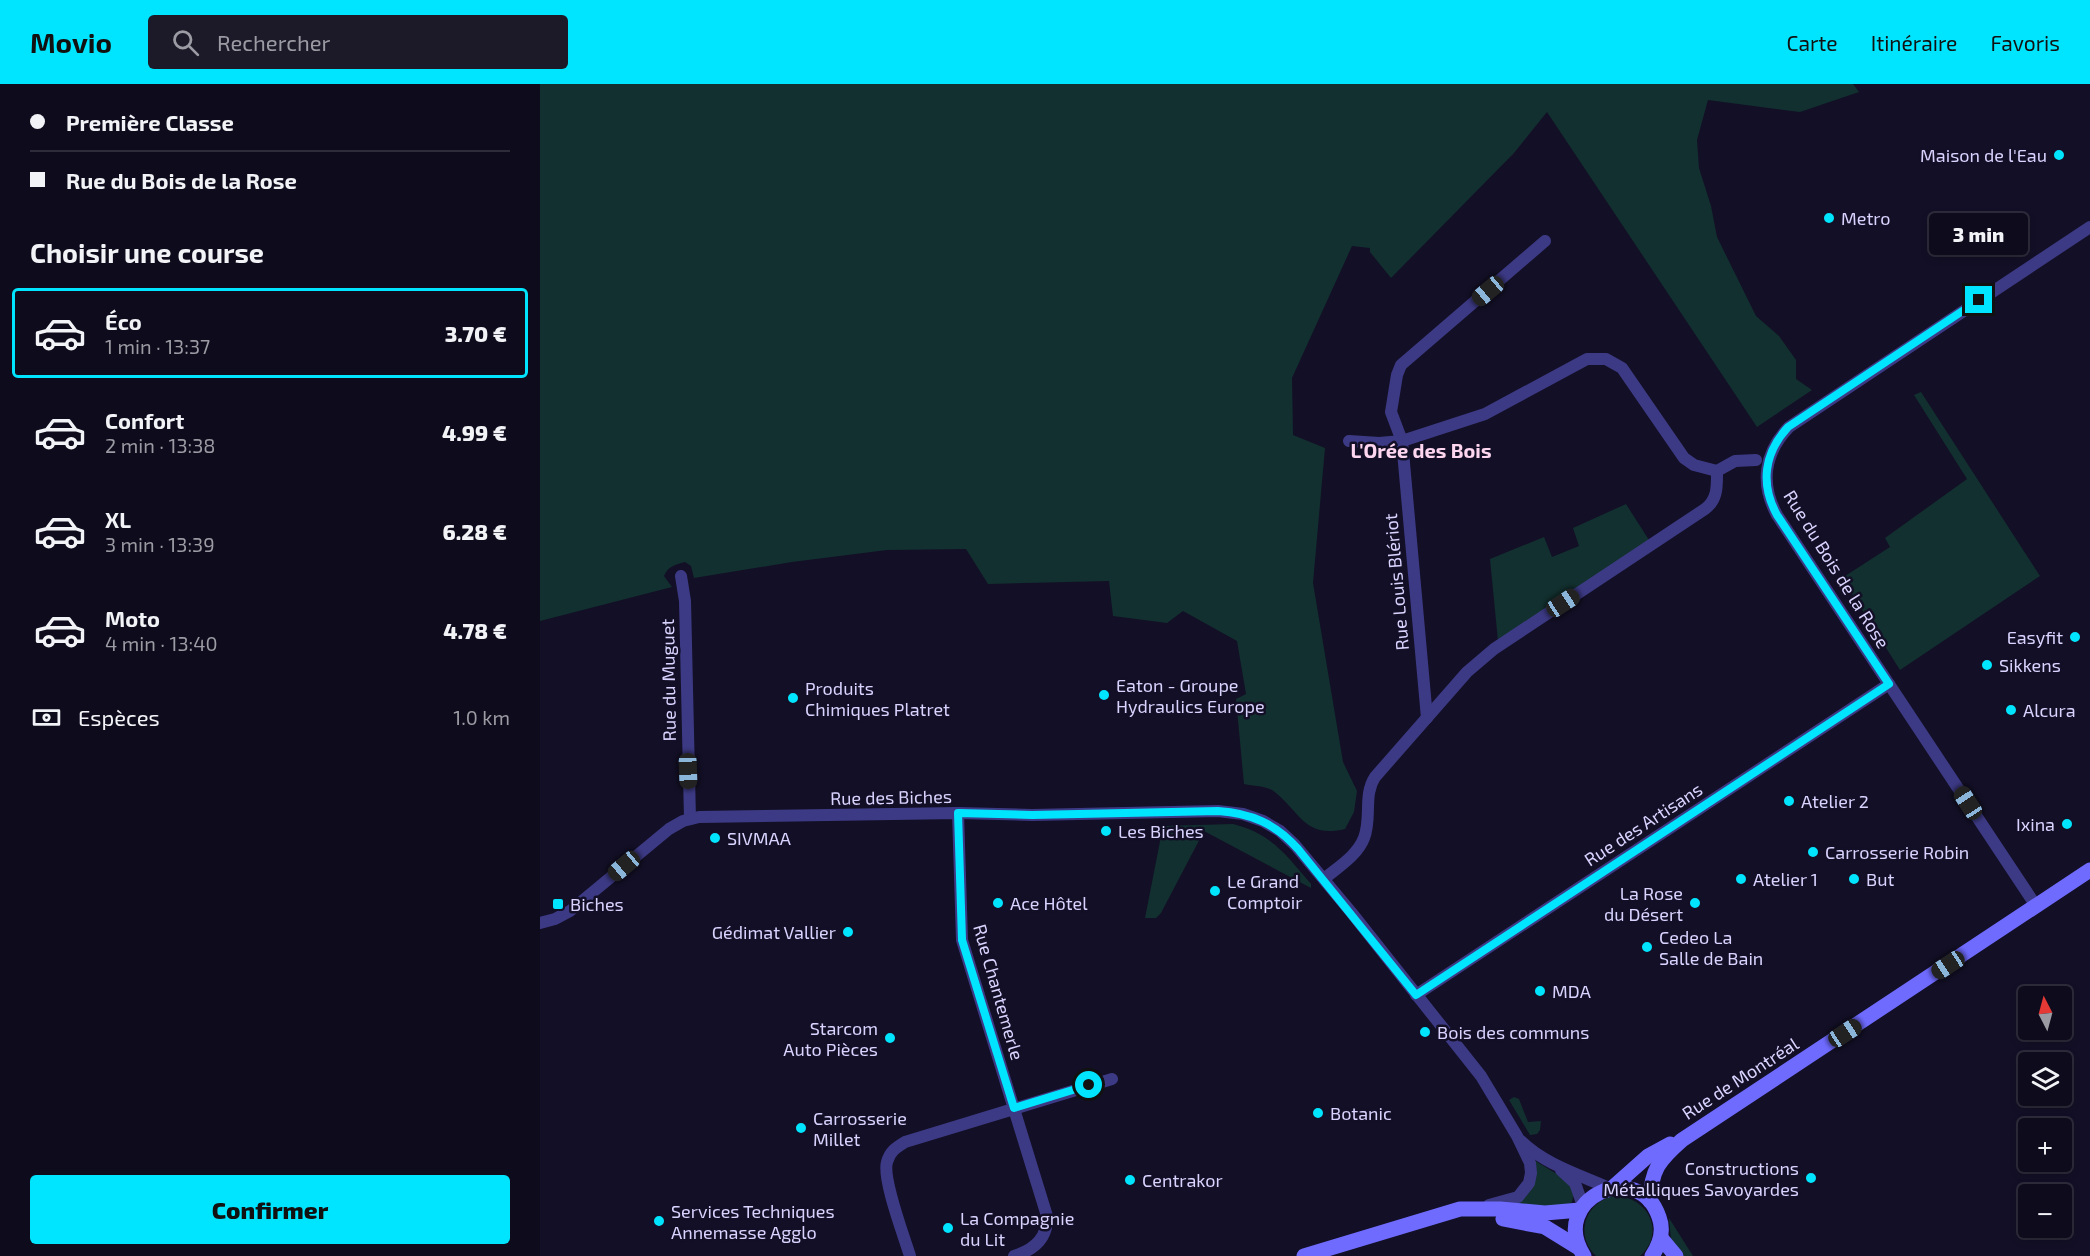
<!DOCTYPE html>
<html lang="fr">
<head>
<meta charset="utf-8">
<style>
	:root { --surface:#0e0b1c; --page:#1c1929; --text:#f1f3f6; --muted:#9b9ba3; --line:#2e2b3b; --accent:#00e5ff }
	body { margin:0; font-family:"Exo 2",sans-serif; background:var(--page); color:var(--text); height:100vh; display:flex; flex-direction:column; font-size:22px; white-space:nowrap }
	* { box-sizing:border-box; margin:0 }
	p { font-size:20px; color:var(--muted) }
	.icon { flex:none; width:33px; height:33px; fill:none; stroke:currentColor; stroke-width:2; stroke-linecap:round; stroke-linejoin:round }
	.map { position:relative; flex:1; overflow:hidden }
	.panel { display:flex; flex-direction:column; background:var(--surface); width:540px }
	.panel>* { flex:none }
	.top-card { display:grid; align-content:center; height:132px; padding:0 30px; background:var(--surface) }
	.needle { width:39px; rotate:354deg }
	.fabs { position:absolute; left:1478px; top:902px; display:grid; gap:12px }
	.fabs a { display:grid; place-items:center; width:54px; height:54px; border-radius:6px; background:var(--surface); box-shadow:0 3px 9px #0003,0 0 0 2px var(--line); font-size:30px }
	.end { position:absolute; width:27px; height:27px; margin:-14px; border:8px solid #00e5ff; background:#111; box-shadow:0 0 0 3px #111 }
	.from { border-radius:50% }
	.bubble { position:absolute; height:42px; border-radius:6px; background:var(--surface); box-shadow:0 3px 9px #0003,0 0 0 2px var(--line); font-size:20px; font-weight:800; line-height:42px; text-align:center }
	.car { position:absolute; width:18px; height:36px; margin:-18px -9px; border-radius:8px; box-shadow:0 0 4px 2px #0007; background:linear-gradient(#222 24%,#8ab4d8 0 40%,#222 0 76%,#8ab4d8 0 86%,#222 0) }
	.top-card b { display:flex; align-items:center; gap:21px; height:57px; font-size:22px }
	.top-card b+b { border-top:2px solid var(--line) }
	.top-card i { width:15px; height:15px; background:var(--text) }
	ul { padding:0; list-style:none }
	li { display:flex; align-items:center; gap:18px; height:90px; margin:0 12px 9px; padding:0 18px; border:3px solid transparent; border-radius:6px }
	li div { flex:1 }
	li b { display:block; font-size:22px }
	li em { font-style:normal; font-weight:800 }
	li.current { border-color:var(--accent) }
	li>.icon { width:54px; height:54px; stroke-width:1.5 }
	h2 { padding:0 30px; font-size:27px; line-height:72px }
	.pay { display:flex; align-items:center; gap:15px; height:66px; padding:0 30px; font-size:22px }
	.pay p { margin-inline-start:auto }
	.action { display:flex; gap:12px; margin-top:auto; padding:12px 30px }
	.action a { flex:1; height:69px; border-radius:6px; background:var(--accent); color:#111; font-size:24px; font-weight:800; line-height:69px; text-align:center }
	header { display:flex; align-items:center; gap:36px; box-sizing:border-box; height:84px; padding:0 30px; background:var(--accent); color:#111 }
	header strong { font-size:28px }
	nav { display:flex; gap:33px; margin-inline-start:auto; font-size:21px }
	.search { width:420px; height:54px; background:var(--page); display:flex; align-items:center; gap:15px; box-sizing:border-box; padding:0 21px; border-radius:6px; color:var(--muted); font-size:22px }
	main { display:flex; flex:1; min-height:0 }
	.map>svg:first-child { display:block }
	.green { fill:#12302f }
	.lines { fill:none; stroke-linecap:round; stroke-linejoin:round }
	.street { stroke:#3d3a85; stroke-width:12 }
	.secondary { stroke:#6f6bff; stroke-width:15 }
	.route { stroke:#00e5ff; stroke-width:8 }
	.poi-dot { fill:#00e5ff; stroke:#130f26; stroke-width:2 }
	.labels { text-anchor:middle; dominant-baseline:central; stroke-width:5; stroke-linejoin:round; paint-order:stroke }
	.poi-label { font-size:18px; fill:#d9d4ff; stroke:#130f26; text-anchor:start }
	.street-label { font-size:18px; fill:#d9d4ff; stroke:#130f26 }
	.neighbourhood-label { font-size:20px; font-weight:bold; fill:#ffd6f0; stroke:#130f26 }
</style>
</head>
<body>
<header>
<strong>Movio</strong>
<div class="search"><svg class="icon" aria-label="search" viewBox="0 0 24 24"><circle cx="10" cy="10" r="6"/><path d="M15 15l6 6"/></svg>Rechercher</div>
<nav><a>Carte</a><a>Itinéraire</a><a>Favoris</a></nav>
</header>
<main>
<section class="panel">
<div class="top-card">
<b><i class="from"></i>Première Classe</b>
<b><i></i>Rue du Bois de la Rose</b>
</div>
<h2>Choisir une course</h2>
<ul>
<li class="current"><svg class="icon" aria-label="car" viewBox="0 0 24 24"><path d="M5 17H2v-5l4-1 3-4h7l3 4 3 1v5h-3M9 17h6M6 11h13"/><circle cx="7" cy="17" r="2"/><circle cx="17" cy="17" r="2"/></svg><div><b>Éco</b><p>1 min · 13:37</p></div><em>3.70 €</em></li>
<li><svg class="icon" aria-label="car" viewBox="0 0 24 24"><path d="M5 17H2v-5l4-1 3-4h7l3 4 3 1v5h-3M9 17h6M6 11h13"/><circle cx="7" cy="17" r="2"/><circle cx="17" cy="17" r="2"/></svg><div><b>Confort</b><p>2 min · 13:38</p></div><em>4.99 €</em></li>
<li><svg class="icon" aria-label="car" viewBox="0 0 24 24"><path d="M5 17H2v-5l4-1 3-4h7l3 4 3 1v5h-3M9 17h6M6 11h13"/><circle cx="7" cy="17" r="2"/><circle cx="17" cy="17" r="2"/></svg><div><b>XL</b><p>3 min · 13:39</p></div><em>6.28 €</em></li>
<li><svg class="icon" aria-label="car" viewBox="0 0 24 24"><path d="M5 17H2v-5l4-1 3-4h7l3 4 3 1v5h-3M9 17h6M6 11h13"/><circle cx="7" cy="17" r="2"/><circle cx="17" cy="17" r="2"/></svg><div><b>Moto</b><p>4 min · 13:40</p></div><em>4.78 €</em></li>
</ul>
<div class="pay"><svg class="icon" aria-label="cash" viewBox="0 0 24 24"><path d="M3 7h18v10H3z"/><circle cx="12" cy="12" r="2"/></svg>Espèces<p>1.0 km</p></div>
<div class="action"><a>Confirmer</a></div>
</section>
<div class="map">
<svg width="1550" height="1172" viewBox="0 0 1550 1172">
	<rect width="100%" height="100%" fill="#130f26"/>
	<g class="green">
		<path d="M0 0H1313L1319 8 1260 28 1168 16 1157 56 1159 84 1171 122 1177 153 1216 232 1239 252 1256 276V295L1272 306 1217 343 1007 28 974 69 851 194 830 168V164L812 162 752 294 753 351 785 364 773 499 803 678 817 707 814 728 805 745C763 755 760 726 732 706 725 702 713 702 704 700L696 615 706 610 697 557 643 527 627 539 573 532 569 497 448 500 426 465 347 466 252 478 154 494 151 482 145 478C135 481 128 482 124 492L132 503 0 537Z"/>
		<path d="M1381 308 1500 492 1360 586 1302 494 1350 463 1345 454 1427 395 1374 311Z"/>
		<path d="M1086 420 1109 456 958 557 950 475 1004 453 1012 473 1039 462 1033 444Z"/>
		<path d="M693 740C732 750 746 771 771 800V804L664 747 621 829 616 834H605L623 742Z"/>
		<path d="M974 1013 979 1015 988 1038 1001 1037 1000 1046 997 1050 990 1051 969 1016Z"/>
		<path d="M996 1077C1010 1088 1039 1096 1032 1118L1027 1122H976L994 1078Z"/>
		<path d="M1073 1112C1107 1111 1127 1148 1100 1172H1056C1034 1151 1045 1119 1073 1112Z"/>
		<path d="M1129 1134 1153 1172H1142L1131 1155Z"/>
	</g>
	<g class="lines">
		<g class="street">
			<path d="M809 357 839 359 862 357 851 328 857 291 861 281 1005 157"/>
			<path d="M1177 387 1195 377 1216 376"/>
			<path d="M141 492 145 517 150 735"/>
			<path d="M887 634 862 357 945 330 1047 275H1066L1082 284 1144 374 1154 381 1177 387"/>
			<path d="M418 729 422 856 507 1132C508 1154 494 1166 474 1172"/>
			<path d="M784 795C798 783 817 772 824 754 832 734 823 711 835 693L927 588 954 565 1165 425C1178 415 1177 402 1177 387"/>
			<path d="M1496 822 1237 431C1220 400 1224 369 1249 343L1550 143"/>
			<path d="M0 839 15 835 30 827 129 745 143 737 159 733 418 729 492 731 678 727 703 730 723 737 740 747 755 761 811 828 941 992 977 1052 990 1079 991 1089 989 1099 978 1113 949 1121"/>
			<path d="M876 911 1349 600"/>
			<path d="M981 1057C1004 1080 1040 1091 1069 1104"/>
			<path d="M1021 1086 1035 1099 1043 1122"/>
			<path d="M370 1172C364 1152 342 1095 347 1078 350 1067 357 1063 365 1058L572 995"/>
		</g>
		<g class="secondary">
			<path d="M1072 1104 1108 1072 1130 1060"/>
			<path d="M1110 1117C1111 1086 1119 1076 1142 1056L1550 786"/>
			<path d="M963 1135 1005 1143 1039 1164"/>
			<path d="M1121 1154 1136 1172"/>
			<path d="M764 1172 920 1125H960L1005 1129 1040 1126"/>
			<path d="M1044 1172C1007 1115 1099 1073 1119 1133 1124 1146 1120 1160 1112 1172"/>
		</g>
	</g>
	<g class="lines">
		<path class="route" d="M549 1001 474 1024 422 856 418 729 492 731 678 727C711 729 736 740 758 765L876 911 1349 600 1237 431C1220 400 1224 369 1248 343L1439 216"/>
	</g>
	<g class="poi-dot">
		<circle cx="1519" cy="71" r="6"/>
		<circle cx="1289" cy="134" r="6"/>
		<circle cx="1535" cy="553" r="6"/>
		<circle cx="1447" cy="581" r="6"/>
		<circle cx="564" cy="611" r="6"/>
		<circle cx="253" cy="614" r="6"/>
		<circle cx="1471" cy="626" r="6"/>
		<circle cx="1249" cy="717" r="6"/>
		<circle cx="1527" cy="740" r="6"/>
		<circle cx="566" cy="747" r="6"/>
		<circle cx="175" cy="754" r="6"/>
		<circle cx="1273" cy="768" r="6"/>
		<circle cx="1201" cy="795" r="6"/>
		<circle cx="1314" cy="795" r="6"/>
		<circle cx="675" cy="807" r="6"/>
		<circle cx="458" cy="819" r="6"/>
		<circle cx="1155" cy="819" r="6"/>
		<rect x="12" y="814" width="12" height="12" rx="3"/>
		<circle cx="308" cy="848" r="6"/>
		<circle cx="1107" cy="863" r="6"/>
		<circle cx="1000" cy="907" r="6"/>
		<circle cx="885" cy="948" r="6"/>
		<circle cx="350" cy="954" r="6"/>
		<circle cx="778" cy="1029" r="6"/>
		<circle cx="261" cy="1044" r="6"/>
		<circle cx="1271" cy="1094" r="6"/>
		<circle cx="590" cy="1096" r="6"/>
		<circle cx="119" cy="1137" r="6"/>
		<circle cx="408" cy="1144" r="6"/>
	</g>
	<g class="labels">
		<g class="poi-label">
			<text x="1507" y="71" text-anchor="end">Maison de l'Eau</text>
			<text x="1301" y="134">Metro</text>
			<text x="1523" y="553" text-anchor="end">Easyfit</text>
			<text x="1459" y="581">Sikkens</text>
			<text x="576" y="601">Eaton - Groupe<tspan x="576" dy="21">Hydraulics Europe</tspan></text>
			<text x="265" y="604">Produits<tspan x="265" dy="21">Chimiques Platret</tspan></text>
			<text x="1483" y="626">Alcura</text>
			<text x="1261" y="717">Atelier 2</text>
			<text x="1515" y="740" text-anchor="end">Ixina</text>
			<text x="578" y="747">Les Biches</text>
			<text x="187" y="754">SIVMAA</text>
			<text x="1285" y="768">Carrosserie Robin</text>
			<text x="1213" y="795">Atelier 1</text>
			<text x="1326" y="795">But</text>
			<text x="687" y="797">Le Grand<tspan x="687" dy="21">Comptoir</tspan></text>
			<text x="1143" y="809" text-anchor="end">La Rose<tspan x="1143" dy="21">du Désert</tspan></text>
			<text x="470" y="819">Ace Hôtel</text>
			<text x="30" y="820">Biches</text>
			<text x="296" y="848" text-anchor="end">Gédimat Vallier</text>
			<text x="1119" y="853">Cedeo La<tspan x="1119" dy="21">Salle de Bain</tspan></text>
			<text x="1012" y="907">MDA</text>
			<text x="338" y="944" text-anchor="end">Starcom<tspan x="338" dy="21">Auto Pièces</tspan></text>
			<text x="897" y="948">Bois des communs</text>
			<text x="790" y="1029">Botanic</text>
			<text x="273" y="1034">Carrosserie<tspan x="273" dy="21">Millet</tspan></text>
			<text x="1259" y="1084" text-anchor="end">Constructions<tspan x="1259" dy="21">Métalliques Savoyardes</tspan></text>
			<text x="602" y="1096">Centrakor</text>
			<text x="131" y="1127">Services Techniques<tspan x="131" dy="21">Annemasse Agglo</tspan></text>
			<text x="420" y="1134">La Compagnie<tspan x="420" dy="21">du Lit</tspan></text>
		</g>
		<g class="street-label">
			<text transform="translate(1297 485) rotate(58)">Rue du Bois de la Rose</text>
			<text transform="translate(856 498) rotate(-95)">Rue Louis Blériot</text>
			<text transform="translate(128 596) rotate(-91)">Rue du Muguet</text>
			<text transform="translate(351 713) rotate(-1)">Rue des Biches</text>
			<text transform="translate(1103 740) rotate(-33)">Rue des Artisans</text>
			<text transform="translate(459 908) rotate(74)">Rue Chantemerle</text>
			<text transform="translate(1200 994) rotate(-33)">Rue de Montréal</text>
		</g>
		<g class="neighbourhood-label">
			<text x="881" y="366">L'Orée des Bois</text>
		</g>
	</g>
</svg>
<div class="fabs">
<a><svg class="needle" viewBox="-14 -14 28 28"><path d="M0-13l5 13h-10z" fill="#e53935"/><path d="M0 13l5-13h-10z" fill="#9b9ba3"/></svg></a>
<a><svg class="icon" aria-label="layers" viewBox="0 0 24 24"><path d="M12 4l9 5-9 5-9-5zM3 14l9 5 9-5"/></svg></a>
<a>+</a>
<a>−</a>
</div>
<i class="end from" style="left:549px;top:1001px"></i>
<i class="end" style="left:1439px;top:216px"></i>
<div class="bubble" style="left:1389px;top:129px;width:99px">3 min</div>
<i class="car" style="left:948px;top:207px;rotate:230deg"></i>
<i class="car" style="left:1023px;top:519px;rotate:57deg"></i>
<i class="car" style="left:148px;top:687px;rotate:178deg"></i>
<i class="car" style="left:1428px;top:719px;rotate:327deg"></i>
<i class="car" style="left:84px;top:782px;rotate:230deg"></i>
<i class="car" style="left:1408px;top:881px;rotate:237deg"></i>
<i class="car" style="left:1305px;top:949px;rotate:57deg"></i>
</div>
</main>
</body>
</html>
